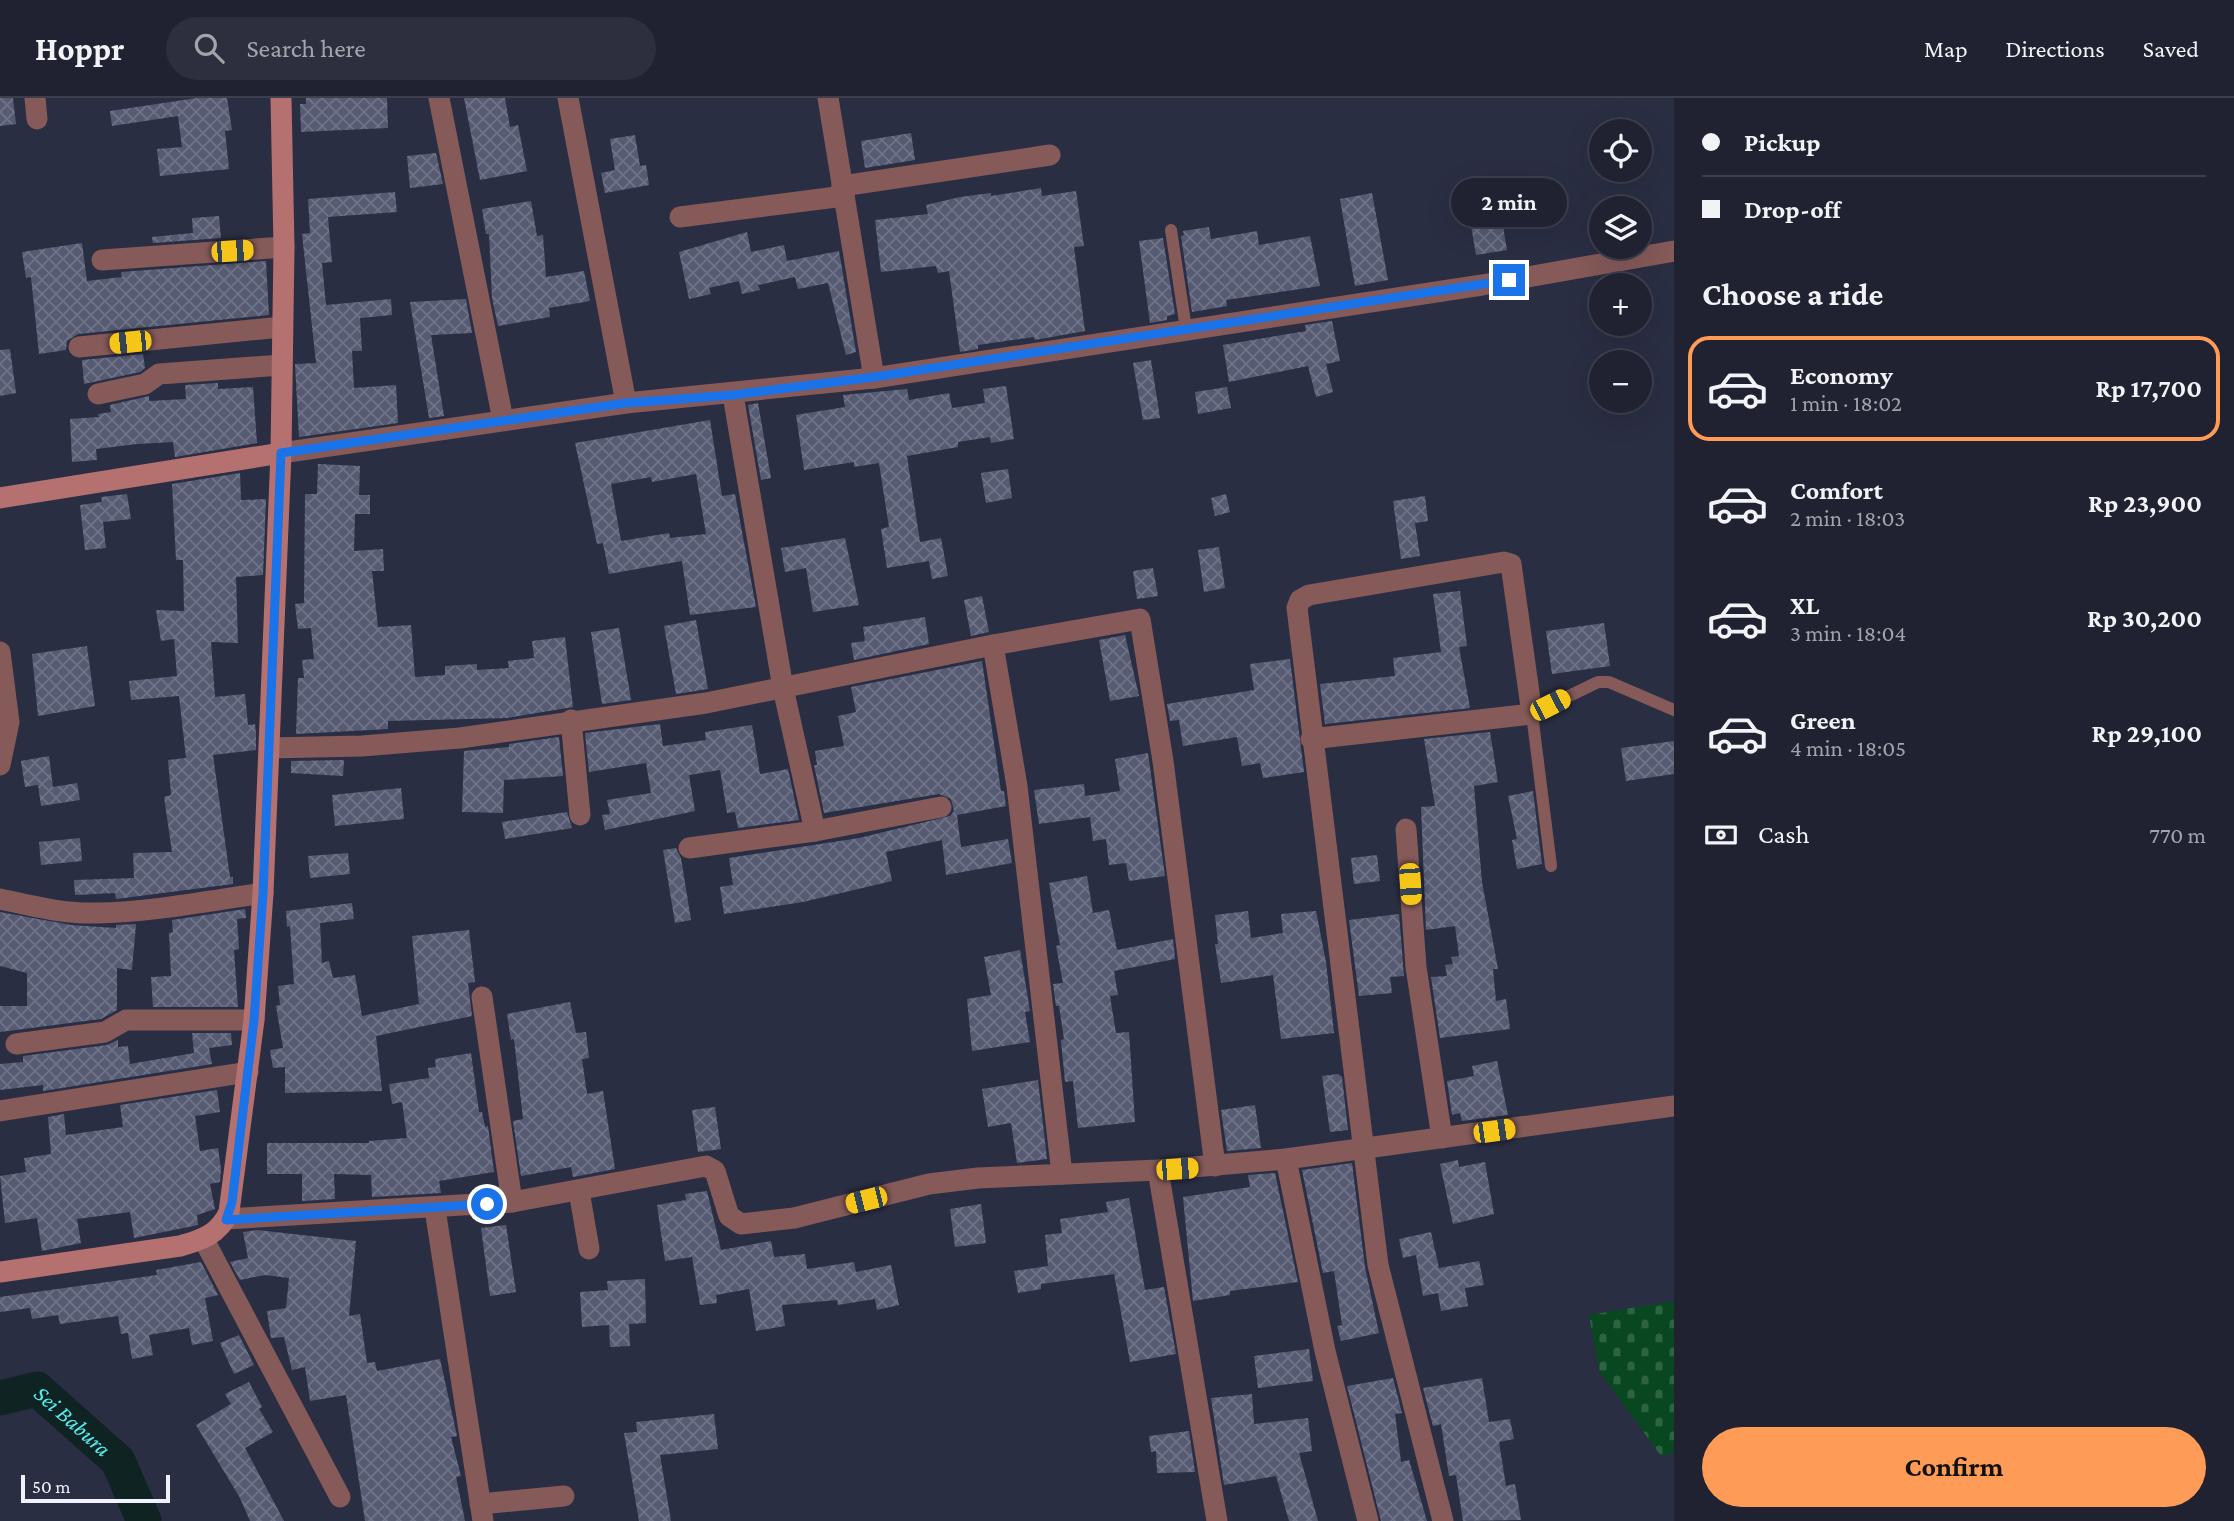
<!DOCTYPE html>
<html lang="en">
<head>
<meta charset="utf-8">
<style>
	:root { --surface:#202232; --page:#2d2f3e; --text:#f1f3f6; --muted:#a2a4ac; --line:#3d3f4d; --accent:#fe9c57 }
	body { margin:0; font-family:"Crimson Pro",serif; background:var(--page); color:var(--text); height:100vh; display:flex; flex-direction:column; font-size:26px; white-space:nowrap }
	* { box-sizing:border-box; margin:0 }
	p { font-size:23px; color:var(--muted) }
	.icon { flex:none; width:38px; height:38px; fill:none; stroke:currentColor; stroke-width:2; stroke-linecap:round; stroke-linejoin:round }
	.map { position:relative; flex:1; overflow:hidden }
	.side { display:flex; flex-direction:column; background:var(--surface); width:560px }
	.side>* { flex:none }
	.banner { display:grid; align-content:center; height:154px; padding:0 28px; background:var(--surface) }
	.buttons { position:absolute; left:1589px; top:21px; display:grid; gap:14px }
	.buttons a { display:grid; place-items:center; width:63px; height:63px; border-radius:50%; background:var(--surface); box-shadow:0 7px 28px #0002,0 0 0 2px var(--line); font-size:35px }
	.scale { position:absolute; left:21px; bottom:18px; width:149px; box-sizing:border-box; padding-left:7px; border:4px solid #f0f3fe; border-top:0; font-size:19px; line-height:24px; white-space:nowrap; color:#f0f3fe; -webkit-text-stroke:5px #2a2e43; paint-order:stroke }
	.end { position:absolute; width:32px; height:32px; margin:-16px; border:9px solid #1a73e8; background:#fff; box-shadow:0 0 0 4px #fff }
	.from { border-radius:50% }
	.bubble { position:absolute; height:49px; border-radius:24px; background:var(--surface); box-shadow:0 7px 28px #0002,0 0 0 2px var(--line); font-size:23px; font-weight:700; line-height:49px; text-align:center }
	.car { position:absolute; width:21px; height:42px; margin:-21px -10px; border-radius:9px; box-shadow:0 0 5px 2px #0007; background:linear-gradient(#f5c518 24%,#345 0 40%,#f5c518 0 76%,#345 0 86%,#f5c518 0) }
	.banner b { display:flex; align-items:center; gap:24px; height:66px; font-size:26px }
	.banner b+b { border-top:2px solid var(--line) }
	.banner i { width:18px; height:18px; background:var(--text) }
	ul { padding:0; list-style:none }
	li { display:flex; align-items:center; gap:21px; height:105px; margin:0 14px 10px; padding:0 14px; border:4px solid transparent; border-radius:21px }
	li div { flex:1 }
	li b { display:block; font-size:26px }
	li em { font-style:normal; font-weight:700 }
	li.selected { border-color:var(--accent) }
	li>.icon { width:63px; height:63px; stroke-width:1.5 }
	h2 { padding:0 28px; font-size:32px; line-height:84px }
	.pay { display:flex; align-items:center; gap:18px; height:77px; padding:0 28px; font-size:26px }
	.pay p { margin-inline-start:auto }
	.action { display:flex; gap:14px; margin-top:auto; padding:14px 28px }
	.action a { flex:1; height:80px; border-radius:42px; background:var(--accent); color:#111; font-size:28px; font-weight:700; line-height:80px; text-align:center }
	header { display:flex; align-items:center; gap:42px; box-sizing:border-box; height:98px; padding:0 35px; background:var(--surface); border-bottom:2px solid var(--line) }
	header strong { font-size:33px }
	nav { display:flex; gap:38px; margin-inline-start:auto; font-size:24px }
	.search { width:490px; height:63px; background:var(--page); display:flex; align-items:center; gap:18px; box-sizing:border-box; padding:0 24px; border-radius:38px; color:var(--muted); font-size:26px }
	main { display:flex; flex:1; min-height:0 }
	.map>svg:first-child { display:block }
	.cemetery { fill:url(#cemetery-stones) }
	.lines { fill:none; stroke-linecap:round; stroke-linejoin:round }
	.river { stroke:#102323; stroke-width:35 }
	.building { fill:url(#building-cross-hatch); fill-rule:evenodd }
	.lane { stroke:#855a59; stroke-width:12 }
	.street { stroke:#855a59; stroke-width:21 }
	.secondary { stroke:#b57170; stroke-width:21 }
	.route { stroke:#1a73e8; stroke-width:9 }
	.labels { text-anchor:middle; dominant-baseline:central; stroke-width:7; stroke-linejoin:round; paint-order:stroke }
	.water-label { font-size:23px; font-style:italic; fill:#55eced; stroke:#2a2e43 }
</style>
</head>
<body>
<header>
<strong>Hoppr</strong>
<div class="search"><svg class="icon" aria-label="search" viewBox="0 0 24 24"><circle cx="10" cy="10" r="6"/><path d="M15 15l6 6"/></svg>Search here</div>
<nav><a>Map</a><a>Directions</a><a>Saved</a></nav>
</header>
<main>
<div class="map">
<svg width="1674" height="1423" viewBox="0 0 1674 1423">
	<defs>
		<pattern id="cemetery-stones" width="16" height="16" patternUnits="userSpaceOnUse" patternTransform="scale(1.75)"><rect width="16" height="16" fill="#094721"/><path d="M2 7V4a2 2 0 0 1 4 0v3zM10 15v-3a2 2 0 0 1 4 0v3z" fill="#2d6242"/></pattern>
		<pattern id="building-cross-hatch" width="8" height="8" patternUnits="userSpaceOnUse" patternTransform="scale(1.75)"><rect width="8" height="8" fill="#565b73"/><path d="M0 0l8 8M0 8l8-8" fill="none" stroke="#6f7388"/></pattern>
	</defs>
	<rect width="100%" height="100%" fill="#2a2e43"/>
	<path class="cemetery" d="M1674 1203V1355L1661 1358 1599 1273 1589 1217Z"/>
	<g class="lines">
		<path class="river" id="s1" d="M0 1300 37 1291 118 1363 144 1423"/>
	</g>
	<g class="building">
		<path d="M0 0H13L16 26 0 28Z"/>
		<path d="M197 0H227L232 32 225 33 229 71 160 78 157 51 182 49 178 18 112 28 110 13Z"/>
		<path d="M306 0H387L388 30 301 34 300 6H306Z"/>
		<path d="M464 0H505L510 29 518 27 527 73 480 82Z"/>
		<path d="M911 35 915 62 865 70 861 43Z"/>
		<path d="M635 37 640 68 646 67 649 87 605 95 601 75 615 72 610 41Z"/>
		<path d="M436 55 443 86 410 90 407 58Z"/>
		<path d="M1041 90 1042 98 1076 93 1084 148 1074 149 1085 233 1035 242 1034 239 978 247V251L960 254 949 173 938 175 936 168 881 174 875 122 928 116 926 107 960 99 991 95V98Z"/>
		<path d="M395 94 397 114 328 119 332 164 322 165 326 207 391 201 392 217 360 220 362 253H352L354 290 396 287 398 325 299 339 295 266 316 265 302 136 310 135 308 101Z"/>
		<path d="M1372 95 1388 182 1355 188 1340 101Z"/>
		<path d="M531 103 537 138 543 137 546 179 584 173 590 203 549 210 550 219 498 228 492 200 489 136H486L482 111Z"/>
		<path d="M1500 111 1507 152 1476 157 1469 116Z"/>
		<path d="M219 118 221 140 153 145 152 139 193 135 192 120Z"/>
		<path d="M1209 129 1211 141 1257 133 1259 147 1310 138 1320 188 1226 202 1227 208 1192 214 1181 138 1184 137 1183 133Z"/>
		<path d="M747 134 751 154 784 147 787 163 839 153 856 254 846 257 828 185 798 191 795 179 758 187 760 192 742 196 739 183 709 190 711 196 689 201 679 154Z"/>
		<path d="M1163 140 1175 216 1167 218V222L1150 225 1139 143Z"/>
		<path d="M82 145 87 183 122 179 121 174 266 163 269 217 78 236 67 243 66 252 39 256 31 179 26 180 22 154Z"/>
		<path d="M466 201 472 235 431 237 444 318 429 320 410 204Z"/>
		<path d="M1332 223 1340 263 1326 266 1333 294 1316 299 1308 268 1229 284 1223 247 1306 233 1305 227Z"/>
		<path d="M10 251 16 295 0 298V252Z"/>
		<path d="M143 256 145 270 140 274 84 286 82 262Z"/>
		<path d="M1151 262 1160 320 1143 322 1133 265Z"/>
		<path d="M218 285V291L253 289 257 345 175 359 173 344 137 346 96 351 97 362 72 364 70 321 99 319 98 316 111 314 110 307 149 298V303L186 301 185 287Z"/>
		<path d="M1006 288 1014 341 991 345 990 339 958 344V349L907 358 920 444 941 440 948 478 932 481 929 463 887 470 881 431 889 429 879 365 854 369V364L804 372 796 317 845 309 843 297 907 291 909 302 949 295 952 310 985 305 983 291Z"/>
		<path d="M1227 289 1231 310 1198 316 1195 294Z"/>
		<path d="M758 305 771 380 761 382 748 307Z"/>
		<path d="M710 322 722 398 735 396 756 509 690 517 682 463 609 476 603 445 597 446 575 345ZM696 376 706 436 670 440 669 435 621 443 611 386 651 379 652 384Z"/>
		<path d="M318 366 360 368 359 397H370V416H355L354 453 383 451 384 473H372L378 529 411 527 415 579 445 577V568L477 566V572L509 570 508 563 534 560 532 543 565 539 573 609 507 620 388 623V631L296 636 298 580H304L302 562 314 561 311 530 298 531 295 506 304 505 305 396H317Z"/>
		<path d="M1008 371 1012 400 986 405 981 375Z"/>
		<path d="M240 375 241 402 266 401 263 477 236 479 238 545 211 544 215 599 245 596 248 627 255 626 256 636V652L213 657 230 779H233V786L116 801 115 795 75 797 74 782 134 780 133 755 172 754 164 699 171 697 168 662 186 660 179 598 131 602 129 583 177 578 174 541 161 543 156 512 184 513 183 462H176L172 386Z"/>
		<path d="M127 396 131 421 103 424 106 450 85 452 80 407 102 404 101 399Z"/>
		<path d="M1226 396 1230 414 1215 418 1211 400Z"/>
		<path d="M1425 398 1428 423 1415 425 1420 458 1401 461 1393 403Z"/>
		<path d="M845 440 859 507 813 514 806 470 785 474 781 450Z"/>
		<path d="M1219 449 1225 490 1204 494 1198 452Z"/>
		<path d="M1153 470 1158 498 1137 501 1133 473Z"/>
		<path d="M1460 493 1467 548 1459 549 1470 610 1325 626 1320 586 1395 578 1393 560 1441 554 1433 496Z"/>
		<path d="M982 498 989 534 971 538 964 502Z"/>
		<path d="M925 519 929 546 854 562 851 545 865 543 863 529Z"/>
		<path d="M696 522 708 591 676 596 664 528Z"/>
		<path d="M1604 525 1610 568 1552 576 1546 533Z"/>
		<path d="M619 530 631 602 602 606 591 534Z"/>
		<path d="M1125 537 1139 598 1110 603 1099 542Z"/>
		<path d="M87 548 95 608 38 618 32 556Z"/>
		<path d="M1290 561 1304 674 1263 680 1260 665 1242 668 1237 639 1183 648 1179 622 1170 623 1167 606 1254 592 1250 566Z"/>
		<path d="M982 563 1001 693H1004L1006 708 957 717 961 749 1008 741 1012 765 946 777 942 742 886 754 892 783 803 804 724 816 720 789 733 787 729 760 859 740 950 718 954 713 951 701 939 696 824 715 814 667H817L815 653 844 648 838 618 856 614 851 589Z"/>
		<path d="M660 626 663 648 706 642 705 634 752 627 760 676 788 671 799 722 738 730 735 714 727 715 720 672 689 677 695 713 605 732 602 717 610 716 607 702 651 695 646 665 589 674 585 635Z"/>
		<path d="M1490 634 1498 684 1474 688 1482 784 1498 871H1493L1496 903 1506 901 1510 931 1440 940 1431 879 1447 878 1445 867 1453 866 1451 859 1459 858 1455 828 1426 832 1421 709 1435 708 1424 641Z"/>
		<path d="M559 639 563 678 504 682 503 715 462 714 464 653 509 649V646Z"/>
		<path d="M1674 643V676L1626 683 1621 650Z"/>
		<path d="M1148 655 1165 778 1129 783 1126 765 1109 767 1106 741 1093 743 1090 719 1039 726 1034 692 1084 686 1085 698 1120 693 1115 661Z"/>
		<path d="M49 658 53 689 77 685 80 702 41 708 38 687 25 689 21 663Z"/>
		<path d="M344 662 343 678 291 675V663Z"/>
		<path d="M401 690 404 721 335 728 332 697Z"/>
		<path d="M1533 693 1542 766 1517 771 1512 742 1517 741 1508 698Z"/>
		<path d="M567 714 572 730 505 741 502 724Z"/>
		<path d="M80 740 82 763 41 767 39 744Z"/>
		<path d="M676 750 681 760 691 822 675 825 663 752Z"/>
		<path d="M348 755 350 776 310 780 308 758Z"/>
		<path d="M1377 757 1380 783 1354 786 1351 760Z"/>
		<path d="M1087 778 1093 815 1109 812 1117 852 1173 841 1175 861 1114 873 1118 897 1110 898 1116 935 1129 934 1135 1024 1078 1030 1073 983 1065 984 1061 942 1064 941 1059 908H1056L1053 886 1063 885 1056 848 1060 847 1049 785Z"/>
		<path d="M352 805 354 821 320 825 322 865 329 863 333 880 355 877 362 918 419 906 412 838 469 832 475 884 468 885 472 918 376 938 382 993 285 995V969L273 970 270 952 283 950 276 908 280 907 278 888 294 886 290 828 287 829 286 813Z"/>
		<path d="M245 811 246 820 237 821 239 851 234 852 238 909H153L151 879 171 878 169 835 173 834 172 822Z"/>
		<path d="M1248 813 1251 840 1283 835 1281 816 1316 813 1326 864 1334 935 1281 941 1273 877 1221 885 1215 846H1218L1215 817Z"/>
		<path d="M0 814 71 827 116 830V827L136 826 132 872 117 870V912L101 921 0 934V908H27V875L0 868Z"/>
		<path d="M1399 816 1404 878 1390 879 1392 895 1359 898 1349 822Z"/>
		<path d="M1020 852 1030 913 1025 914 1030 944 972 953 967 901 991 897 984 859Z"/>
		<path d="M570 904 576 935 586 934 589 960 582 961 587 996 603 993 615 1071 573 1079 571 1069 521 1078 513 1023 523 1021 514 941 511 942 507 916Z"/>
		<path d="M192 935H231L232 947 209 950 212 966 43 993V987L0 992V966L23 964V958L107 947 118 942V949L128 948 130 966 194 955Z"/>
		<path d="M471 955 479 1014H482L485 1029 488 1028 494 1074 439 1083 441 1095 372 1099 371 1077 334 1076 335 1101 302 1103V1076H267V1045H369V1043L407 1040 402 1004 392 1006 389 986 429 980 428 970 436 969 435 961Z"/>
		<path d="M1497 963 1508 1017 1462 1023 1460 1015 1452 1017 1447 983 1474 978 1472 968Z"/>
		<path d="M1338 976 1342 979 1348 1032 1330 1034 1322 978Z"/>
		<path d="M1038 982 1047 1061 1017 1065 1011 1025 988 1029 982 991Z"/>
		<path d="M217 992 220 1014 195 1018 200 1053 218 1050 221 1071 220 1084 210 1086 215 1111 197 1117 198 1127 134 1140 130 1114 77 1121 81 1145 42 1153 37 1120 5 1125 0 1078 26 1074 24 1060 51 1056 48 1019 64 1016 66 1037 123 1029 120 1007Z"/>
		<path d="M1255 1007 1261 1050 1227 1053 1221 1012Z"/>
		<path d="M715 1009 721 1051 698 1054 692 1012Z"/>
		<path d="M1458 1062 1459 1069 1485 1064 1494 1116 1453 1126 1440 1066Z"/>
		<path d="M1352 1065 1365 1169 1379 1235 1341 1243 1337 1228 1342 1227 1334 1173 1323 1175 1302 1072Z"/>
		<path d="M1275 1075 1298 1184 1230 1193V1197L1193 1203 1183 1099 1250 1089 1248 1077Z"/>
		<path d="M707 1093 721 1152 771 1143 774 1159 805 1156 807 1171 854 1164 856 1174 891 1167 899 1207 877 1212 875 1201 838 1207 837 1202 782 1207 785 1228 756 1233 749 1191 716 1197 717 1205 700 1207 692 1159 665 1163 657 1107 686 1102 685 1096Z"/>
		<path d="M1129 1100 1145 1192 1164 1189 1176 1256 1130 1264 1114 1176 1041 1186V1191L1018 1195 1014 1173 1048 1168 1045 1137 1062 1135 1060 1121 1108 1114 1106 1104Z"/>
		<path d="M981 1106 986 1145 955 1149 950 1111Z"/>
		<path d="M506 1127 516 1194 490 1198 481 1130Z"/>
		<path d="M257 1132 356 1143 349 1218 360 1216 367 1265 375 1264 377 1273 440 1261 457 1338 451 1339 461 1378 456 1379 465 1423H365L346 1297 310 1303 305 1269 292 1272 284 1239 271 1240 267 1213 286 1210 289 1180 265 1177 240 1182 230 1164 248 1160 243 1134Z"/>
		<path d="M1431 1134 1439 1170 1479 1163 1484 1187 1465 1190 1468 1208 1441 1213 1438 1195 1423 1198 1416 1157 1403 1160 1399 1141Z"/>
		<path d="M201 1164 218 1197 205 1200 213 1243 192 1247 189 1230 149 1237 153 1257 132 1261 128 1235 121 1236 118 1218 60 1226 58 1217 32 1221 30 1210 0 1214V1199L157 1177 156 1172Z"/>
		<path d="M645 1181 646 1225 629 1226 630 1248 610 1249 609 1227 582 1229 580 1194 608 1192 607 1183Z"/>
		<path d="M239 1237 254 1267 234 1276 220 1245Z"/>
		<path d="M1309 1251 1313 1283 1258 1290 1254 1258Z"/>
		<path d="M1393 1280 1402 1315 1395 1316 1401 1364 1409 1362 1427 1423H1381L1347 1288Z"/>
		<path d="M1482 1280 1489 1324 1510 1321 1514 1341 1499 1344 1506 1388 1515 1386 1521 1422 1463 1423 1456 1377 1449 1378 1441 1326 1433 1328 1423 1290Z"/>
		<path d="M249 1284 262 1309 259 1311 273 1334 245 1350 284 1423H250L240 1400 196 1327 231 1306 225 1296Z"/>
		<path d="M1252 1296 1254 1326 1308 1320 1312 1353 1299 1355 1318 1423H1289L1276 1378 1224 1387 1211 1300Z"/>
		<path d="M714 1316 718 1351 660 1357 671 1423H639L624 1335 637 1334 636 1324Z"/>
		<path d="M1189 1333 1195 1374 1157 1375 1156 1353 1151 1354 1149 1338Z"/>
	</g>
	<g class="lines">
		<g class="lane">
			<path d="M1171 132 1186 231"/>
			<path d="M1551 768 1532 616 1598 584H1609L1674 612"/>
		</g>
		<g class="street">
			<path d="M35 0 37 21"/>
			<path d="M439 0 503 322"/>
			<path d="M568 0 626 305"/>
			<path d="M828 0 874 280"/>
			<path d="M842 88 1050 57"/>
			<path d="M680 119 844 98"/>
			<path d="M102 162 284 149"/>
			<path d="M79 249 282 229"/>
			<path d="M98 296 145 286 159 276 282 267"/>
			<path d="M733 297 783 590 815 733"/>
			<path d="M281 355 626 305 874 280 1482 187 1674 153"/>
			<path d="M993 547 1017 688 1062 1076"/>
			<path d="M0 554 9 624 0 667"/>
			<path d="M571 622 580 717"/>
			<path d="M1311 641 1532 616 1511 466 1504 464 1309 497 1300 502 1297 510 1378 1167 1443 1423"/>
			<path d="M269 650 362 648 460 640 706 605 993 547 1140 521 1163 663 1215 1068"/>
			<path d="M1406 731 1416 869 1442 1040"/>
			<path d="M689 750 815 733 941 709"/>
			<path d="M0 801C32 808 64 816 96 815 152 814 208 803 263 795"/>
			<path d="M482 899 512 1104"/>
			<path d="M16 946 105 934 126 922H254"/>
			<path d="M0 1013 248 974"/>
			<path d="M1286 1061 1325 1253 1368 1423"/>
			<path d="M1158 1072 1217 1423"/>
			<path d="M579 1093 589 1151"/>
			<path d="M435 1111 483 1423"/>
			<path d="M226 1121 512 1104 706 1068 715 1073 729 1118 741 1126 794 1120 929 1086 978 1080 1158 1072 1286 1061 1674 1008"/>
			<path d="M204 1142 340 1399"/>
			<path d="M480 1406 564 1398"/>
		</g>
		<g class="secondary">
			<path d="M0 400 281 355"/>
			<path d="M0 1174 180 1148C202 1142 219 1136 229 1114L254 922 263 795 281 355 284 149 281 0"/>
		</g>
	</g>
	<g class="lines">
		<path class="route" d="M487 1106 226 1122 232 1104 254 922 263 795 281 355 626 305 733 297 874 279 1509 182"/>
	</g>
	<g class="labels">
		<g class="water-label">
			<text stroke="none"><textPath href="#s1" startOffset="86">Sei Babura</textPath></text>
		</g>
	</g>
</svg>
<div class="buttons">
<a><svg class="icon" aria-label="locate" viewBox="0 0 24 24"><circle cx="12" cy="12" r="6"/><path d="M12 2v4M12 18v4M2 12h4M18 12h4"/></svg></a>
<a><svg class="icon" aria-label="layers" viewBox="0 0 24 24"><path d="M12 4l9 5-9 5-9-5zM3 14l9 5 9-5"/></svg></a>
<a>+</a>
<a>−</a>
</div>
<div class="scale">50 m</div>
<i class="end from" style="left:487px;top:1106px"></i>
<i class="end" style="left:1509px;top:182px"></i>
<div class="bubble" style="left:1451px;top:80px;width:116px">2 min</div>
<i class="car" style="left:232px;top:153px;rotate:86deg"></i>
<i class="car" style="left:130px;top:244px;rotate:264deg"></i>
<i class="car" style="left:1550px;top:607px;rotate:63deg"></i>
<i class="car" style="left:1410px;top:786px;rotate:176deg"></i>
<i class="car" style="left:1494px;top:1033px;rotate:82deg"></i>
<i class="car" style="left:1177px;top:1071px;rotate:86deg"></i>
<i class="car" style="left:866px;top:1102px;rotate:256deg"></i>
</div>
<section class="side">
<div class="banner">
<b><i class="from"></i>Pickup</b>
<b><i></i>Drop-off</b>
</div>
<h2>Choose a ride</h2>
<ul>
<li class="selected"><svg class="icon" aria-label="car" viewBox="0 0 24 24"><path d="M5 17H2v-5l4-1 3-4h7l3 4 3 1v5h-3M9 17h6M6 11h13"/><circle cx="7" cy="17" r="2"/><circle cx="17" cy="17" r="2"/></svg><div><b>Economy</b><p>1 min · 18:02</p></div><em>Rp 17,700</em></li>
<li><svg class="icon" aria-label="car" viewBox="0 0 24 24"><path d="M5 17H2v-5l4-1 3-4h7l3 4 3 1v5h-3M9 17h6M6 11h13"/><circle cx="7" cy="17" r="2"/><circle cx="17" cy="17" r="2"/></svg><div><b>Comfort</b><p>2 min · 18:03</p></div><em>Rp 23,900</em></li>
<li><svg class="icon" aria-label="car" viewBox="0 0 24 24"><path d="M5 17H2v-5l4-1 3-4h7l3 4 3 1v5h-3M9 17h6M6 11h13"/><circle cx="7" cy="17" r="2"/><circle cx="17" cy="17" r="2"/></svg><div><b>XL</b><p>3 min · 18:04</p></div><em>Rp 30,200</em></li>
<li><svg class="icon" aria-label="car" viewBox="0 0 24 24"><path d="M5 17H2v-5l4-1 3-4h7l3 4 3 1v5h-3M9 17h6M6 11h13"/><circle cx="7" cy="17" r="2"/><circle cx="17" cy="17" r="2"/></svg><div><b>Green</b><p>4 min · 18:05</p></div><em>Rp 29,100</em></li>
</ul>
<div class="pay"><svg class="icon" aria-label="cash" viewBox="0 0 24 24"><path d="M3 7h18v10H3z"/><circle cx="12" cy="12" r="2"/></svg>Cash<p>770 m</p></div>
<div class="action"><a>Confirm</a></div>
</section>
</main>
</body>
</html>
